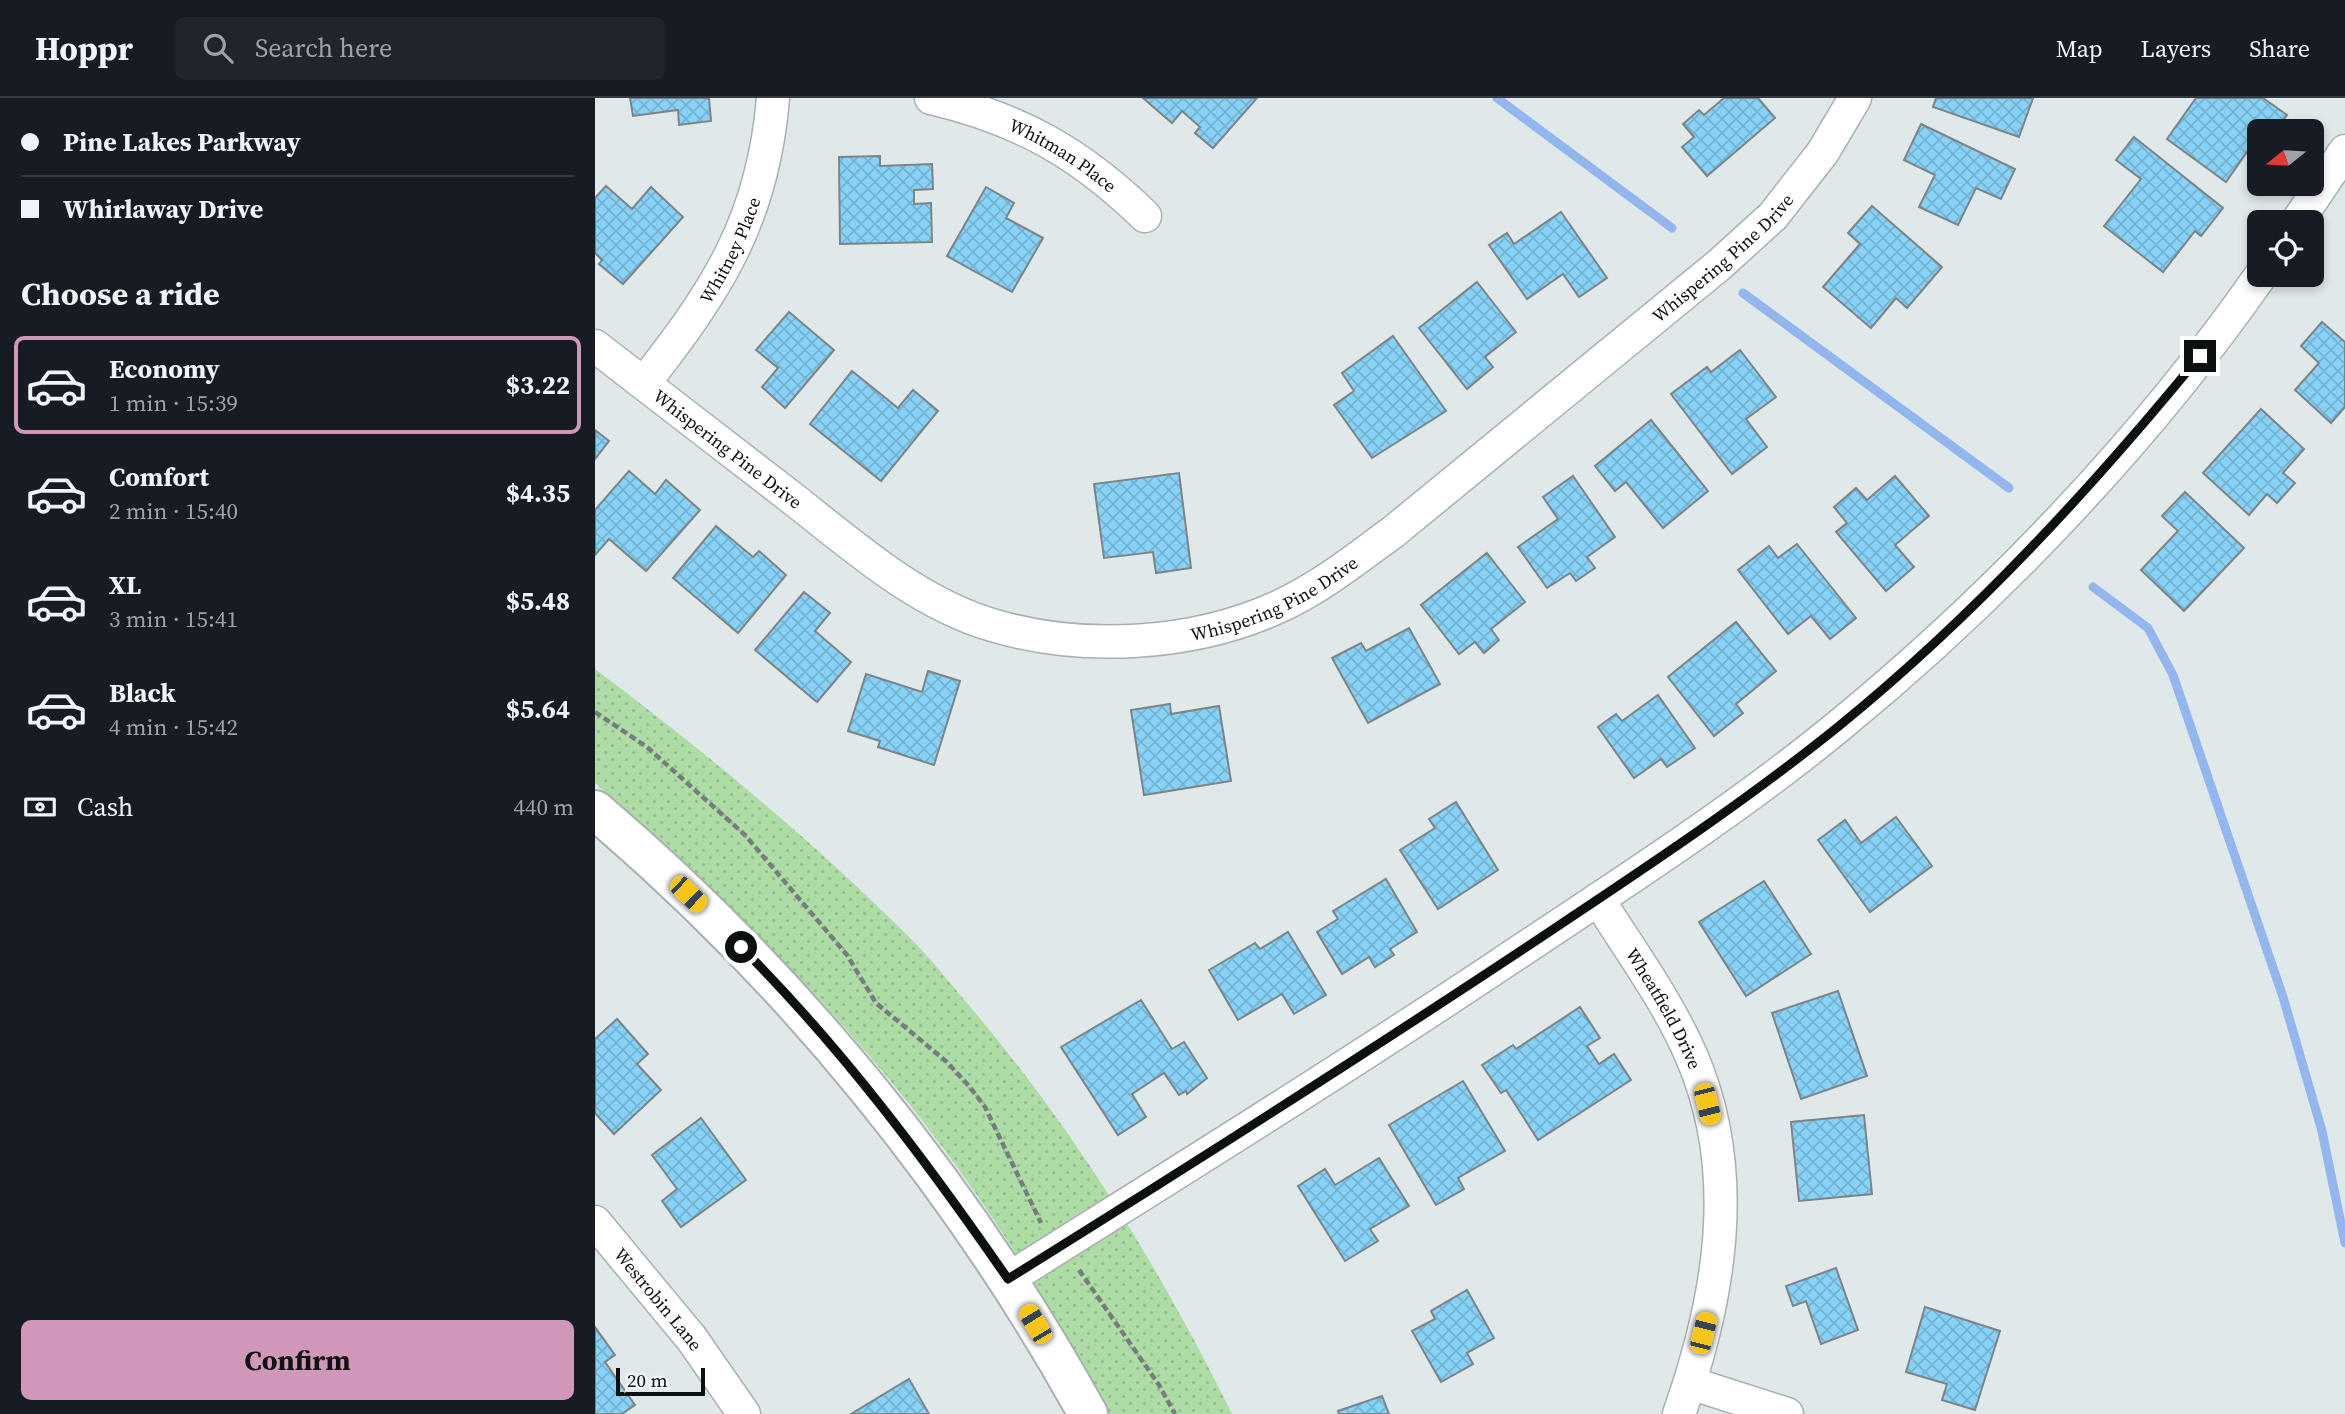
<!DOCTYPE html>
<html lang="en">
<head>
<meta charset="utf-8">
<style>
	:root { --surface:#171b24; --page:#20242c; --text:#f1f3f6; --muted:#9ea1a6; --line:#363941; --accent:#d097bb }
	body { margin:0; font-family:"Source Serif 4",serif; background:var(--page); color:var(--text); height:100vh; display:flex; flex-direction:column; font-size:26px; white-space:nowrap }
	* { box-sizing:border-box; margin:0 }
	p { font-size:23px; color:var(--muted) }
	.icon { flex:none; width:38px; height:38px; fill:none; stroke:currentColor; stroke-width:2; stroke-linecap:round; stroke-linejoin:round }
	.map { position:relative; flex:1; overflow:hidden }
	.sheet { display:flex; flex-direction:column; background:var(--surface); width:595px }
	.sheet>* { flex:none }
	.banner { display:grid; align-content:center; height:154px; padding:0 21px; background:var(--surface) }
	.needle { width:46px; rotate:252deg }
	.controls { position:absolute; left:1652px; top:21px; display:grid; gap:14px }
	.controls a { display:grid; place-items:center; width:77px; height:77px; border-radius:10px; background:var(--surface); box-shadow:0 4px 10px #0003; font-size:35px }
	.scale { position:absolute; left:21px; bottom:18px; width:89px; box-sizing:border-box; padding-left:7px; border:4px solid #0d1010; border-top:0; font-size:19px; line-height:24px; white-space:nowrap; color:#0d1010; -webkit-text-stroke:5px #eef6f7; paint-order:stroke }
	.end { position:absolute; width:32px; height:32px; margin:-16px; border:9px solid #0d1010; background:#fff; box-shadow:0 0 0 4px #fff }
	.from { border-radius:50% }
	.car { position:absolute; width:21px; height:42px; margin:-21px -10px; border-radius:9px; box-shadow:0 0 5px 2px #0007; background:linear-gradient(#f5c518 24%,#345 0 40%,#f5c518 0 76%,#345 0 86%,#f5c518 0) }
	.banner b { display:flex; align-items:center; gap:24px; height:66px; font-size:26px }
	.banner b+b { border-top:2px solid var(--line) }
	.banner i { width:18px; height:18px; background:var(--text) }
	ul { padding:0; list-style:none }
	li { display:flex; align-items:center; gap:21px; height:98px; margin:0 14px 10px; padding:0 7px; border:4px solid transparent; border-radius:10px }
	li div { flex:1 }
	li b { display:block; font-size:26px }
	li em { font-style:normal; font-weight:700 }
	li.on { border-color:var(--accent) }
	li>.icon { width:63px; height:63px; stroke-width:1.5 }
	h2 { padding:0 21px; font-size:32px; line-height:84px }
	.pay { display:flex; align-items:center; gap:18px; height:77px; padding:0 21px; font-size:26px }
	.pay p { margin-inline-start:auto }
	.action { display:flex; gap:14px; margin-top:auto; padding:14px 21px }
	.action a { flex:1; height:80px; border-radius:10px; background:var(--accent); color:#111; font-size:28px; font-weight:700; line-height:80px; text-align:center }
	header { display:flex; align-items:center; gap:42px; box-sizing:border-box; height:98px; padding:0 35px; background:var(--surface); border-bottom:2px solid var(--line) }
	header strong { font-size:33px }
	nav { display:flex; gap:38px; margin-inline-start:auto; font-size:24px }
	.search { width:490px; height:63px; background:var(--page); display:flex; align-items:center; gap:18px; box-sizing:border-box; padding:0 24px; border-radius:10px; color:var(--muted); font-size:26px }
	main { display:flex; flex:1; min-height:0 }
	.map>svg:first-child { display:block }
	.grass { fill:url(#grass-dots) }
	.lines { fill:none; stroke-linecap:round; stroke-linejoin:round }
	.stream { stroke:#93b6ee; stroke-width:9 }
	.building { fill:url(#building-cross-hatch); stroke:#7d8387; stroke-width:2 }
	.street-casing { stroke:#a8b0b0; stroke-width:35 }
	.secondary-casing { stroke:#a8b0b0; stroke-width:42 }
	.path { stroke:#777d7e; stroke-width:4.5; stroke-dasharray:7 3.5; stroke-linecap:butt }
	.street { stroke:#fff; stroke-width:32 }
	.secondary { stroke:#fff; stroke-width:38 }
	.route { stroke:#0d1010; stroke-width:9 }
	.labels { text-anchor:middle; dominant-baseline:central; stroke-width:5; stroke-linejoin:round; paint-order:stroke }
	.street-label { font-size:18px; fill:#0d1010; stroke:#eef6f7 }
</style>
</head>
<body>
<header>
<strong>Hoppr</strong>
<div class="search"><svg class="icon" aria-label="search" viewBox="0 0 24 24"><circle cx="10" cy="10" r="6"/><path d="M15 15l6 6"/></svg>Search here</div>
<nav><a>Map</a><a>Layers</a><a>Share</a></nav>
</header>
<main>
<section class="sheet">
<div class="banner">
<b><i class="from"></i>Pine Lakes Parkway</b>
<b><i></i>Whirlaway Drive</b>
</div>
<h2>Choose a ride</h2>
<ul>
<li class="on"><svg class="icon" aria-label="car" viewBox="0 0 24 24"><path d="M5 17H2v-5l4-1 3-4h7l3 4 3 1v5h-3M9 17h6M6 11h13"/><circle cx="7" cy="17" r="2"/><circle cx="17" cy="17" r="2"/></svg><div><b>Economy</b><p>1 min · 15:39</p></div><em>$3.22</em></li>
<li><svg class="icon" aria-label="car" viewBox="0 0 24 24"><path d="M5 17H2v-5l4-1 3-4h7l3 4 3 1v5h-3M9 17h6M6 11h13"/><circle cx="7" cy="17" r="2"/><circle cx="17" cy="17" r="2"/></svg><div><b>Comfort</b><p>2 min · 15:40</p></div><em>$4.35</em></li>
<li><svg class="icon" aria-label="car" viewBox="0 0 24 24"><path d="M5 17H2v-5l4-1 3-4h7l3 4 3 1v5h-3M9 17h6M6 11h13"/><circle cx="7" cy="17" r="2"/><circle cx="17" cy="17" r="2"/></svg><div><b>XL</b><p>3 min · 15:41</p></div><em>$5.48</em></li>
<li><svg class="icon" aria-label="car" viewBox="0 0 24 24"><path d="M5 17H2v-5l4-1 3-4h7l3 4 3 1v5h-3M9 17h6M6 11h13"/><circle cx="7" cy="17" r="2"/><circle cx="17" cy="17" r="2"/></svg><div><b>Black</b><p>4 min · 15:42</p></div><em>$5.64</em></li>
</ul>
<div class="pay"><svg class="icon" aria-label="cash" viewBox="0 0 24 24"><path d="M3 7h18v10H3z"/><circle cx="12" cy="12" r="2"/></svg>Cash<p>440 m</p></div>
<div class="action"><a>Confirm</a></div>
</section>
<div class="map">
<svg width="1750" height="1316" viewBox="0 0 1750 1316">
	<defs>
		<pattern id="grass-dots" width="8" height="8" patternUnits="userSpaceOnUse" patternTransform="scale(1.75)"><rect width="8" height="8" fill="#addca5"/><path d="M2 2h.1M6 6h.1" fill="none" stroke="#94bc8d" stroke-width="1.8" stroke-linecap="round"/></pattern>
		<pattern id="building-cross-hatch" width="8" height="8" patternUnits="userSpaceOnUse" patternTransform="scale(1.75)"><rect width="8" height="8" fill="#87d2f6"/><path d="M0 0l8 8M0 8l8-8" fill="none" stroke="#73b3d2"/></pattern>
	</defs>
	<rect width="100%" height="100%" fill="#e0e9ea"/>
	<path class="grass" d="M0 571C113 656 222 746 322 847 341 867 359 890 377 911 481 1034 566 1172 637 1316H514C473 1240 429 1164 379 1093 275 942 137 806 0 685Z"/>
	<g class="lines">
		<g class="stream">
			<path d="M902 0 1077 130"/>
			<path d="M1148 195 1414 390"/>
			<path d="M1498 489 1553 530 1578 577 1688 899 1727 1033 1750 1145"/>
		</g>
	</g>
	<g class="building">
		<path d="M35 0H114L116 23 84 27 83 12 38 18Z"/>
		<path d="M548 0H662L618 50 600 35 605 29 587 13 577 25Z"/>
		<path d="M1129 0H1163L1180 20 1112 78 1087 49 1099 39 1088 26 1104 12 1109 17Z"/>
		<path d="M1341 0H1438L1424 39 1338 9Z"/>
		<path d="M1601 0H1668L1692 17 1680 33H1664V43L1661 41 1631 84 1572 41Z"/>
		<path d="M1326 26 1420 71 1406 101 1381 90 1363 127 1324 109 1340 77 1309 62Z"/>
		<path d="M1539 39 1628 110 1606 138 1600 133 1568 174 1509 128 1546 81 1521 62Z"/>
		<path d="M285 58V68L337 66 338 91 319 92V106L336 105 337 144 245 146 244 59Z"/>
		<path d="M11 88 37 111 56 89 88 119 28 186 4 166 7 162 0 155V100Z"/>
		<path d="M391 89 419 105 411 120 448 140 417 194 352 158Z"/>
		<path d="M1277 108 1347 169 1312 210 1301 200 1276 230 1228 189 1265 146 1253 135Z"/>
		<path d="M966 114 1012 180 984 199 968 176 932 201 894 147 912 135 919 146Z"/>
		<path d="M882 184 921 234 890 259 898 269 872 291 824 230Z"/>
		<path d="M194 214 239 252 190 310 167 289 183 270 161 252Z"/>
		<path d="M1727 224 1750 244V309L1736 325 1700 292 1724 265 1706 248Z"/>
		<path d="M798 238 851 313 777 360 739 307 759 293 747 275Z"/>
		<path d="M1145 252 1181 299 1151 321 1172 349 1137 376 1076 296 1112 269 1116 274Z"/>
		<path d="M257 273 303 310 318 292 343 313 286 383 215 326Z"/>
		<path d="M1666 311 1709 351 1688 375 1700 385 1682 405 1672 396 1654 417 1608 375Z"/>
		<path d="M1056 322 1113 393 1068 430 1031 384 1020 393 1000 368Z"/>
		<path d="M0 332 14 343 0 361Z"/>
		<path d="M34 373 60 396 71 382 105 412 51 473 14 441 0 457V412Z"/>
		<path d="M584 375 596 470 561 475 558 454 509 460 499 386Z"/>
		<path d="M978 378 1020 439 992 459 1000 470 981 483 975 475 952 490 923 449 963 421 948 399Z"/>
		<path d="M1300 378 1334 418 1300 447 1319 469 1291 493 1241 434 1252 425 1239 409 1261 390 1272 402Z"/>
		<path d="M1590 394 1649 450 1589 513 1546 472 1583 433 1567 418Z"/>
		<path d="M121 428 158 459 164 453 191 477 143 535 78 480Z"/>
		<path d="M1202 446 1261 520 1235 541 1216 518 1193 536 1143 472 1174 448 1183 460Z"/>
		<path d="M892 455 930 504 896 531 904 542 889 555 880 544 864 556 826 507Z"/>
		<path d="M209 494 235 515 220 533 256 564 222 604 160 552Z"/>
		<path d="M1141 524 1181 573 1141 606 1148 615 1119 638 1073 579Z"/>
		<path d="M814 530 845 586 773 625 737 560 766 545 771 553Z"/>
		<path d="M333 573 365 583 339 667 283 649 285 643 253 633 271 576 327 594Z"/>
		<path d="M1063 597 1100 650 1072 669 1066 661 1039 680 1003 629 1021 616 1027 623Z"/>
		<path d="M575 606 576 616 624 608 636 683 549 697 536 612Z"/>
		<path d="M861 704 903 772 843 811 805 752 840 730 834 721Z"/>
		<path d="M1301 719 1337 768 1275 814 1223 742 1250 722 1266 745Z"/>
		<path d="M791 781 822 834 795 851 799 857 780 869 774 859 747 876 722 834 743 821 738 813Z"/>
		<path d="M1169 783 1216 856 1151 898 1104 824Z"/>
		<path d="M693 834 731 897 699 916 687 896 643 922 614 872 660 845 665 851Z"/>
		<path d="M1243 893 1272 978 1206 1001 1177 915Z"/>
		<path d="M546 902 577 951 589 944 612 980 592 996 591 993 584 997 569 975 537 996 551 1019 523 1037 466 949Z"/>
		<path d="M985 909 1005 940 992 948 1004 966 1019 956 1036 982 943 1042 911 992 906 995 887 967 918 947 921 951Z"/>
		<path d="M22 921 53 956 42 966 66 992 19 1036 0 1015V941Z"/>
		<path d="M868 983 910 1053 863 1080 869 1091 841 1107 794 1027Z"/>
		<path d="M1269 1017 1277 1096 1204 1103 1196 1024Z"/>
		<path d="M106 1020 151 1082 86 1129 67 1103 82 1091 57 1057Z"/>
		<path d="M784 1060 814 1108 775 1131 783 1143 750 1163 703 1088 730 1071 740 1087Z"/>
		<path d="M1241 1170 1263 1232 1226 1246 1211 1203 1198 1208 1191 1188Z"/>
		<path d="M872 1192 899 1240 872 1255 878 1266 846 1284 817 1233 840 1221 836 1213Z"/>
		<path d="M1330 1209 1405 1233 1380 1312 1347 1302 1352 1286 1311 1274Z"/>
		<path d="M0 1229 20 1257 10 1264 40 1307 27 1316H0Z"/>
		<path d="M314 1281 334 1316H256Z"/>
		<path d="M787 1298 794 1316H744L743 1313Z"/>
	</g>
	<g class="lines">
		<defs>
			<g id="street">
				<path id="s1" d="M336 0C425 21 485 55 550 118"/>
				<path d="M1702 124 1750 53"/>
				<path id="s2" d="M0 248C66 299 131 349 197 400 258 448 322 505 397 527 487 554 597 548 683 509 725 490 761 461 798 434L1124 167 1178 118 1228 54 1260 0"/>
				<path id="s3" d="M49 285C122 192 168 122 178 0"/>
				<path id="s4" d="M1003 801C1035 852 1072 902 1096 957 1147 1074 1125 1200 1084 1316"/>
				<path id="s5" d="M0 1124 97 1241 149 1316"/>
				<path d="M413 1181C578 1077 744 974 906 866 1021 789 1138 715 1245 627 1401 499 1550 343 1666 177"/>
				<path d="M1095 1285 1192 1316"/>
			</g>
			<path id="secondary" d="M0 712C199 881 367 1088 493 1316"/>
		</defs>
		<use href="#street" class="street-casing"/>
		<use href="#secondary" class="secondary-casing"/>
		<g class="path">
			<path d="M0 614 52 649 150 737 252 857 281 905 352 964 374 988 390 1009 446 1125"/>
			<path d="M484 1172 564 1287 580 1316"/>
		</g>
		<use href="#street" class="street"/>
		<use href="#secondary" class="secondary"/>
	</g>
	<g class="lines">
		<path class="route" d="M146 849C247 950 332 1064 413 1181 588 1072 761 962 933 848 1038 778 1145 708 1244 628 1378 519 1495 392 1605 258"/>
	</g>
	<g class="labels">
		<g class="street-label">
			<text stroke="none"><textPath href="#s1" startOffset="145">Whitman Place</textPath></text>
			<text stroke="none"><textPath href="#s3" startOffset="159">Whitney Place</textPath></text>
			<text stroke="none"><textPath href="#s2" startOffset="1346">Whispering Pine Drive</textPath></text>
			<text stroke="none"><textPath href="#s2" startOffset="168">Whispering Pine Drive</textPath></text>
			<text stroke="none"><textPath href="#s2" startOffset="779">Whispering Pine Drive</textPath></text>
			<text stroke="none"><textPath href="#s4" startOffset="128">Wheatfield Drive</textPath></text>
			<text stroke="none"><textPath href="#s5" startOffset="100">Westrobin Lane</textPath></text>
		</g>
	</g>
</svg>
<div class="controls">
<a><svg class="needle" viewBox="-14 -14 28 28"><path d="M0-13l5 13h-10z" fill="#e53935"/><path d="M0 13l5-13h-10z" fill="#9ea1a6"/></svg></a>
<a><svg class="icon" aria-label="locate" viewBox="0 0 24 24"><circle cx="12" cy="12" r="6"/><path d="M12 2v4M12 18v4M2 12h4M18 12h4"/></svg></a>
</div>
<div class="scale">20 m</div>
<i class="end from" style="left:146px;top:849px"></i>
<i class="end" style="left:1605px;top:258px"></i>
<i class="car" style="left:93px;top:796px;rotate:134deg"></i>
<i class="car" style="left:1112px;top:1006px;rotate:166deg"></i>
<i class="car" style="left:440px;top:1226px;rotate:329deg"></i>
<i class="car" style="left:1108px;top:1235px;rotate:14deg"></i>
</div>
</main>
</body>
</html>
